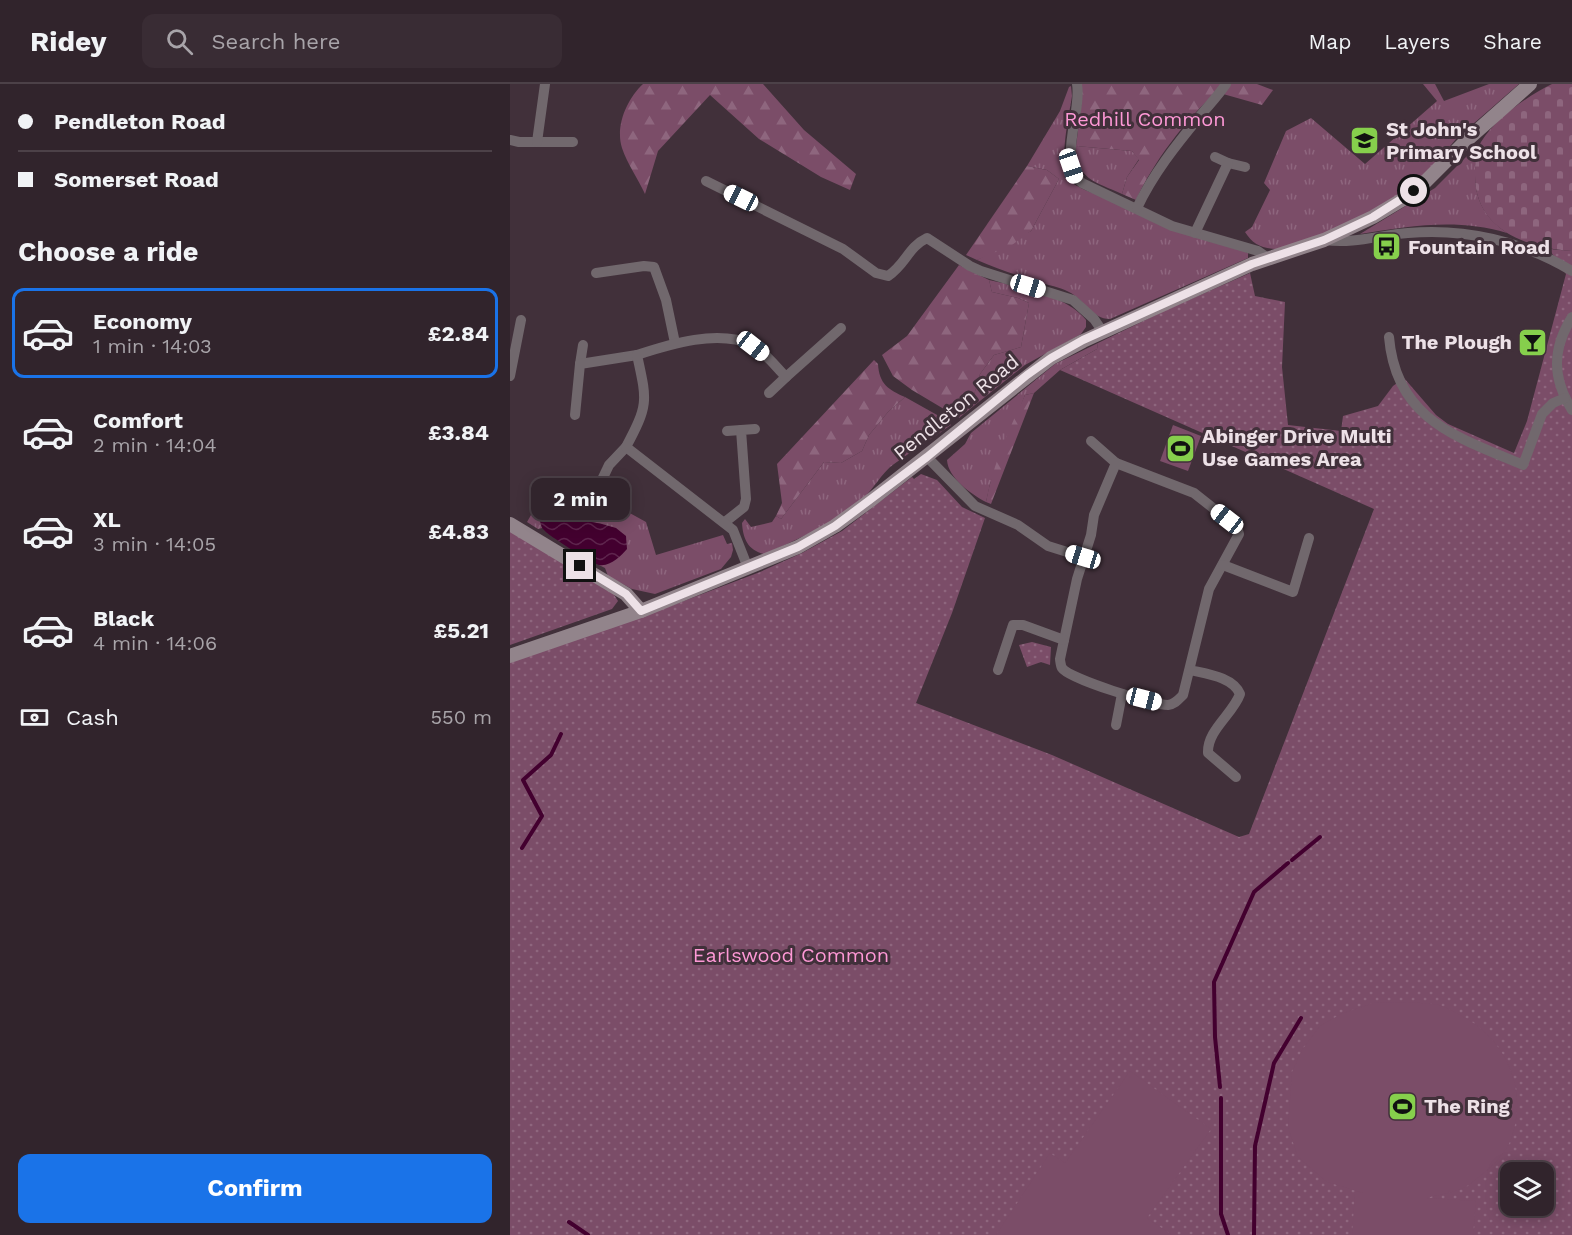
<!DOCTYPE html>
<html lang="en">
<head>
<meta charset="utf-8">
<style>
	:root { --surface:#31242c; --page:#392c34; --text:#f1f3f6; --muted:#a8a4a9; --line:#4c4148; --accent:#1a73e8 }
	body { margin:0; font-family:"Work Sans",sans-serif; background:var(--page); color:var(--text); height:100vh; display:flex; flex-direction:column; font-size:22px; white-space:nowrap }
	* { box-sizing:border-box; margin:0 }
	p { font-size:20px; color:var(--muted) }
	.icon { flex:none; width:33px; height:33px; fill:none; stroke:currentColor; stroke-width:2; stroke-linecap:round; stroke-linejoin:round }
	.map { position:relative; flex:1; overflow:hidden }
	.side { display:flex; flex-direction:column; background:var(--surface); width:510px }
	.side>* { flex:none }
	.hud { display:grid; align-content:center; height:132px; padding:0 18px; background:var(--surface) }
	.controls { position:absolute; left:990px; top:1078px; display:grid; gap:12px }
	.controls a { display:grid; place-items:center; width:54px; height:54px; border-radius:12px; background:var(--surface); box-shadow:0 3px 15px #0003,0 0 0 2px var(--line); font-size:30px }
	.end { position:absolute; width:27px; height:27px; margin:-14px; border:8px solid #ede1e7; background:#111; box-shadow:0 0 0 3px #111 }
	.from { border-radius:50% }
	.bubble { position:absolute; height:42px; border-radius:12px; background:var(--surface); box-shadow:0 3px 15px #0003,0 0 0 2px var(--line); font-size:20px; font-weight:700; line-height:42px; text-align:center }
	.car { position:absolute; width:18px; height:36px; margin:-18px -9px; border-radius:8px; box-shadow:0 0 4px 2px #0007; background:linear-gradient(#fff 24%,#345 0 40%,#fff 0 76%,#345 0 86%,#fff 0) }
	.hud b { display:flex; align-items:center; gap:21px; height:57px; font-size:22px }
	.hud b+b { border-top:2px solid var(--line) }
	.hud i { width:15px; height:15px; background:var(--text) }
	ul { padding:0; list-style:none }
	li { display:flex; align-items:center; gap:18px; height:90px; margin:0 12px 9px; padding:0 6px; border:3px solid transparent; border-radius:12px }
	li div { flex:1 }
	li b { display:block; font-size:22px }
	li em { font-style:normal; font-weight:700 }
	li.selected { border-color:var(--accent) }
	li>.icon { width:54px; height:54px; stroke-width:1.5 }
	h2 { padding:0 18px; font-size:27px; line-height:72px }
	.pay { display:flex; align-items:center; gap:15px; height:66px; padding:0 18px; font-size:22px }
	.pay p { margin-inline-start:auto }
	.button { display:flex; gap:12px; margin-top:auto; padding:12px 18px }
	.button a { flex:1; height:69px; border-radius:12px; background:var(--accent); color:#fff; font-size:24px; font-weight:700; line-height:69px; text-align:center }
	header { display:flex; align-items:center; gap:36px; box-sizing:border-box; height:84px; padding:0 30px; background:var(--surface); border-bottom:2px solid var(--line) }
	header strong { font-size:28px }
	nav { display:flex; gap:33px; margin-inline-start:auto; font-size:21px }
	.search { width:420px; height:54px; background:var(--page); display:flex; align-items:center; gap:15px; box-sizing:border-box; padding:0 21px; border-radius:12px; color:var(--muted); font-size:22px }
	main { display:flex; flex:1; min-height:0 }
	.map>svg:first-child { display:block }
	.grass { fill:url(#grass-tufts) }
	.forest { fill:url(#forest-firs) }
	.cemetery { fill:url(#cemetery-stones) }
	.park { fill:url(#park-dots); fill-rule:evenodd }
	.pitch { fill:#7b4d68 }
	.water { fill:url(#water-waves) }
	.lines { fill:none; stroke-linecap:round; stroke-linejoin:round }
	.stream { stroke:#43002f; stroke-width:4 }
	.street { stroke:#71686d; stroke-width:10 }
	.secondary { stroke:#92848b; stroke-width:14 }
	.route { stroke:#ede1e7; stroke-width:8 }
	.labels { text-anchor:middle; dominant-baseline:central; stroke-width:6; stroke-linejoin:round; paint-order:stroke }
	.park-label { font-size:20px; fill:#fe98d6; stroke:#41303a }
	.poi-label { font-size:20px; font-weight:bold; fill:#ede1e7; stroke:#41303a; text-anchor:start }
	.street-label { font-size:20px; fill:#ede1e7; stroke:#41303a }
</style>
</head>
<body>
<header>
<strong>Ridey</strong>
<div class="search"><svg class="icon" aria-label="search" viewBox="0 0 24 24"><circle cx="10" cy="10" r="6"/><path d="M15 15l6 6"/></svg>Search here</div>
<nav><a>Map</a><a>Layers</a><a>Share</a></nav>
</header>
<main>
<section class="side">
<div class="hud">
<b><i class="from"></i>Pendleton Road</b>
<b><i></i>Somerset Road</b>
</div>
<h2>Choose a ride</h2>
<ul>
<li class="selected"><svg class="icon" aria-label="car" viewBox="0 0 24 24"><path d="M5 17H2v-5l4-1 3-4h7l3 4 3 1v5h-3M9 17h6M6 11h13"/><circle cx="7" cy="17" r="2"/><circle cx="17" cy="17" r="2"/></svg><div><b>Economy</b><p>1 min · 14:03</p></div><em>£2.84</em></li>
<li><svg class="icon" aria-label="car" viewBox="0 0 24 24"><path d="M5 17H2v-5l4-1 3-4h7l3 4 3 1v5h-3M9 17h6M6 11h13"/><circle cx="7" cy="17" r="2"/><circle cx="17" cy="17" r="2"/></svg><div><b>Comfort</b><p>2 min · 14:04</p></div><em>£3.84</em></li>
<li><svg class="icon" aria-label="car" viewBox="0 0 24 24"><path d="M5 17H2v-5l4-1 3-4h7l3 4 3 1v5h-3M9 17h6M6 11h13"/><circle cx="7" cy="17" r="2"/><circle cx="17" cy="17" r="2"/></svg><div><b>XL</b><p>3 min · 14:05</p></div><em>£4.83</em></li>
<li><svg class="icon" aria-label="car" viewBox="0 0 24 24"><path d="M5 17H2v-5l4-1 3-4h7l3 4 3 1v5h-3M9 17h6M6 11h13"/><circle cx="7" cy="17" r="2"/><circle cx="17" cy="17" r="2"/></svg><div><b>Black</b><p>4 min · 14:06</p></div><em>£5.21</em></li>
</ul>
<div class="pay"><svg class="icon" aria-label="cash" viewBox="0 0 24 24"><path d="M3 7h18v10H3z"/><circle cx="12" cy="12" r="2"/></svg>Cash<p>550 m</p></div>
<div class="button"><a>Confirm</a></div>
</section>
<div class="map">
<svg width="1062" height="1151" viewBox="0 0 1062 1151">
	<defs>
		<pattern id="grass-tufts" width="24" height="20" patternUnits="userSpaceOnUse" patternTransform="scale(1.5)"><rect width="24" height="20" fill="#7b4d68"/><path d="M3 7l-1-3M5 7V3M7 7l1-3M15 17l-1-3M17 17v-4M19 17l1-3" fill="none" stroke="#8e667e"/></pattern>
		<pattern id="forest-firs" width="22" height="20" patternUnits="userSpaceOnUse" patternTransform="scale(1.5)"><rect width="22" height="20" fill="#7b4d68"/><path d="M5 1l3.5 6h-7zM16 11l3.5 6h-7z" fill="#8e667e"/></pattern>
		<pattern id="cemetery-stones" width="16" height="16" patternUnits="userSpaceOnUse" patternTransform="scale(1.5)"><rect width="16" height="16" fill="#7b4d68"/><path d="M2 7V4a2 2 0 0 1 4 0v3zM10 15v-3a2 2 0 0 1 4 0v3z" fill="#8e667e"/></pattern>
		<pattern id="park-dots" width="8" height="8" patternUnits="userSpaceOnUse" patternTransform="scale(1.5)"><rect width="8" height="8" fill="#7b4d68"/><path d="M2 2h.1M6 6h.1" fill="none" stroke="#8e667e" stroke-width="1.8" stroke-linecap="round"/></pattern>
		<pattern id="water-waves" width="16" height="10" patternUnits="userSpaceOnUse" patternTransform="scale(1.5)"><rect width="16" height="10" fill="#43002f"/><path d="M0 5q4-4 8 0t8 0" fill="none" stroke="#5e254d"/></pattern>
	</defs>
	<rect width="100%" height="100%" fill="#41303a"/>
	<g class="grass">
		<path d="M913 0H925L934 17 979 0H1009C990 16 972 33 953 48 943 57 935 69 926 79 916 90 903 101 891 110 871 124 787 165 765 165 750 164 742 159 735 148L742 143 760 106 754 99 776 47 801 34 855 80 927 17Z"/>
		<path d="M561 2 562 12C559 32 548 80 559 96 563 101 570 103 575 106L738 169V174L600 235C582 235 575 216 559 208 550 203 538 201 528 198 507 191 487 185 467 176L521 147 549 95 537 86 517 82 550 27 559 3Z"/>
		<path d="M969 60C961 97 963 126 997 149 947 134 900 142 850 150L925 104Z"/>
		<path d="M566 62 622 67 629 75 617 93 612 110C586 98 565 95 566 62Z"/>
		<path d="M479 196C509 203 557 211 576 236V243L571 250 515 281 460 325 470 290 484 271 511 263 519 219 508 214 482 208Z"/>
		<path d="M588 259 587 265 550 286 524 309 515 311 480 400 476 418C461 410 438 394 437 376L455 360 461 349 545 280Z"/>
		<path d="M395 313 436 336 441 341C422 355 403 366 384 380 371 389 363 407 350 417 322 440 287 456 254 470 238 466 233 455 232 439L235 435 241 443 262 438 266 432 271 435 314 378 331 379 352 367 359 351 378 328Z"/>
		<path d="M68 408 70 415 89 412 136 438 146 471 213 451 217 460 222 459 223 466 221 473 211 485 145 510 122 505 98 492 95 484 89 481 98 480 92 440 35 429 30 436 32 444 28 445 17 438 33 410 37 412Z"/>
	</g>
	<g class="forest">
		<path d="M133 0H253L294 46 346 90 340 106 311 93 249 55 200 11 148 67 135 110C128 95 117 79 112 64 105 42 117 15 133 0Z"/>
		<path d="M572 0H747L763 6 752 21 706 8C674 38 644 77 626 116L612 110 617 93 629 76 622 67 566 62 572 15Z"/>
		<path d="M517 82 537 86 549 95 521 147 502 161 467 176 456 171Z"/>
		<path d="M449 181 479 196 482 208 508 214 519 219 511 263 484 271 470 290 460 325 449 334 402 306 383 292 372 271 397 252Z"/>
		<path d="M364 276 368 280C369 300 379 306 395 313L378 328 359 351 352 367 331 379 314 378 271 435 266 432 272 419 267 380Z"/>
		<path d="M524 309 481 420 476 418C483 380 499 346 515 311Z"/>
	</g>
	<path class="cemetery" d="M1042 0H1062V167C1015 164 964 145 965 90 965 80 966 67 971 58 986 34 1016 13 1042 0Z"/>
	<g class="park">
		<path d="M1039 165 1062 167V1151H0V577L158 523 250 488 292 469 332 447 402 393 404 395 411 390 427 396 452 423 475 434 442 529 406 619 542 671 729 753 739 750 864 425 550 286 587 265 588 259 654 227 740 189 745 212 775 218 772 283 778 341 831 347 833 332 868 322 883 302 894 294 926 331 938 340 1004 369 1017 337 1056 190ZM1000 1089H1034V1122H1000Z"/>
		<path d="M0 446 103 509 108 517 102 525 0 561Z"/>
		<path d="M522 558 541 563 540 581 531 578 517 583 509 561Z"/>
	</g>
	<g class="pitch">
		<path d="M663 341 691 352 678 387 650 377Z"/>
		<path d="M897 918C908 919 919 919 929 921 936 923 944 928 950 931 996 954 1019 1006 1001 1055 995 1072 972 1092 957 1102 946 1109 929 1110 917 1114L966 1117 963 1151H842L845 1109H853L817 1098 788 1073 778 1044 782 988 792 966 810 942 831 930 863 919Z"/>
		<path d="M620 987 701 1045 637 1134 662 1151H486L540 1069 555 1079Z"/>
	</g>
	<path class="water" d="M34 429 92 440 106 444 116 452 117 465C111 472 100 483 89 481 82 479 37 451 33 445 32 444 30 438 30 436Z"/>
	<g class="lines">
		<g class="stream">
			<path d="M12 764 32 732 13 696 41 671 51 650"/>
			<path d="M782 776 810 753"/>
			<path d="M710 1003 705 953 704 898 744 808 778 779"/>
			<path d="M711 1014V1130L718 1151"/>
			<path d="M59 1138 78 1151"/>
			<path d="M744 1151 745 1062 764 979 791 934"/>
		</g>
		<g class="street">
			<path d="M567 0C572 29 547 78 572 99L662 142 748 167 758 174"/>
			<path d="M0 56 9 58H63"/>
			<path d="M27 58 35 0"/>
			<path d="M718 79 735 83"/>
			<path d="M196 97 333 165 366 189 378 192C396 180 398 163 417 154L460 182 471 187 563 216 584 235 593 248"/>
			<path d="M627 124C643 90 666 61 690 32 699 21 708 12 716 0"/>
			<path d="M685 149 718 79 705 73"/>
			<path d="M815 156C844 160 870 151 898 149 955 144 1012 157 1062 187"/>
			<path d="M86 189 134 182 144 183 156 216 165 259"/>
			<path d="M1062 233C1042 265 1042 294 1062 326"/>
			<path d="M879 253C886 336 947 353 1013 381L1032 330 1043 319 1055 314"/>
			<path d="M70 280 73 261"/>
			<path d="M0 292 11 236"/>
			<path d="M259 309 276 293"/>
			<path d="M65 331 70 280 127 271"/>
			<path d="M217 347 231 346"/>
			<path d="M581 357 606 379"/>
			<path d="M417 373 465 422 508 441 538 462 573 473"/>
			<path d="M606 379 684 409 727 443 729 450 699 505 673 611C668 616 665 620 658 621 644 621 559 595 552 584 551 583 550 576 550 575L567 495 581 451 584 431Z"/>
			<path d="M75 405 89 402 99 381 116 363"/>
			<path d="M215 438 234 423 236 415 231 346 245 345"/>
			<path d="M713 481 783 508 799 454"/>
			<path d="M238 484 223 446 116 363C139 320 137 317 127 271 160 260 209 245 242 261 255 268 266 283 276 293L331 244"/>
			<path d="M488 586 503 541H513L554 556"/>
			<path d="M680 586C697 590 723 593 730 610 723 630 697 646 698 669L726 693"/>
			<path d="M606 641 612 610"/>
		</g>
		<g class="secondary">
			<path d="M0 440 116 510 131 527"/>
			<path d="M0 572 131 527 288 463 325 442 361 416 541 274 573 257 742 180 814 156 863 133 895 114 914 99 958 55 1020 0"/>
		</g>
	</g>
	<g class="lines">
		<path class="route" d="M70 482 116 510 131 527 288 463 325 442 417 373 517 291 541 274 573 256 742 180 814 156 863 133 904 107"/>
	</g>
	<defs>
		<symbol id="school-square" viewBox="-11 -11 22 22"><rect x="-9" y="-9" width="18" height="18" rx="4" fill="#86cf4c" stroke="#41303a"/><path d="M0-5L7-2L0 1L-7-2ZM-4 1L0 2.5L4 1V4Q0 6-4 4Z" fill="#111"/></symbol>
		<symbol id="bus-square" viewBox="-11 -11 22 22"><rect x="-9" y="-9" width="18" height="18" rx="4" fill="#86cf4c" stroke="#41303a"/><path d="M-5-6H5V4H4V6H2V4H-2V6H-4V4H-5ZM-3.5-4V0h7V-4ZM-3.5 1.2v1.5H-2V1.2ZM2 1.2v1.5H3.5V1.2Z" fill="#111"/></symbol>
		<symbol id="bar-square" viewBox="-11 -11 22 22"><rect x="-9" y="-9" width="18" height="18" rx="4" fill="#86cf4c" stroke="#41303a"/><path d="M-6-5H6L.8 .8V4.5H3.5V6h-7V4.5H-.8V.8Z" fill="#111"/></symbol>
		<symbol id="stadium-square" viewBox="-11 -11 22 22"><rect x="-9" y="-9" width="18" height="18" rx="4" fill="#86cf4c" stroke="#41303a"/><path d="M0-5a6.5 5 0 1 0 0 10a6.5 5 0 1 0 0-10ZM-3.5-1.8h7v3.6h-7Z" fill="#111"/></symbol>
	</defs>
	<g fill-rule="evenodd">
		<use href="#school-square" x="838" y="40" width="33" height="33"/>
		<use href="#bus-square" x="860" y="146" width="33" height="33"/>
		<use href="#bar-square" x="1006" y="242" width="33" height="33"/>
		<use href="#stadium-square" x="654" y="348" width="33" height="33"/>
		<use href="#stadium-square" x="876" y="1006" width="33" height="33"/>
	</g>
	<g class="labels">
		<g class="park-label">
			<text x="635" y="35">Redhill Common</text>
			<text x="281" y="871">Earlswood Common</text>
		</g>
		<g class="poi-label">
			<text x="876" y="45">St John's<tspan x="876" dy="23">Primary School</tspan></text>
			<text x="898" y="163">Fountain Road</text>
			<text x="1002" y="258" text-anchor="end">The Plough</text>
			<text x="692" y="352">Abinger Drive Multi<tspan x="692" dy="23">Use Games Area</tspan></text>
			<text x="914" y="1022">The Ring</text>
		</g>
		<g class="street-label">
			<text transform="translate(446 323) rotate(-39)">Pendleton Road</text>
		</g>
	</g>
</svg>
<div class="controls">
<a><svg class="icon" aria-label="layers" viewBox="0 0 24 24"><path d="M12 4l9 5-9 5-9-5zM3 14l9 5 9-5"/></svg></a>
</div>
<i class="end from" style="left:904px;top:107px"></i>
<i class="end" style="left:70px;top:482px"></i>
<div class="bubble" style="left:21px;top:394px;width:99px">2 min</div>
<i class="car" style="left:561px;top:82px;rotate:161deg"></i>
<i class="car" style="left:231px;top:114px;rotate:296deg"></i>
<i class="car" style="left:518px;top:202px;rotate:107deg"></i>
<i class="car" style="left:243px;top:262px;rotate:128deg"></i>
<i class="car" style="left:717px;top:435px;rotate:308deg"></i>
<i class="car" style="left:573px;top:473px;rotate:287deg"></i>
<i class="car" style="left:634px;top:615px;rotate:104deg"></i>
</div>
</main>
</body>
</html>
